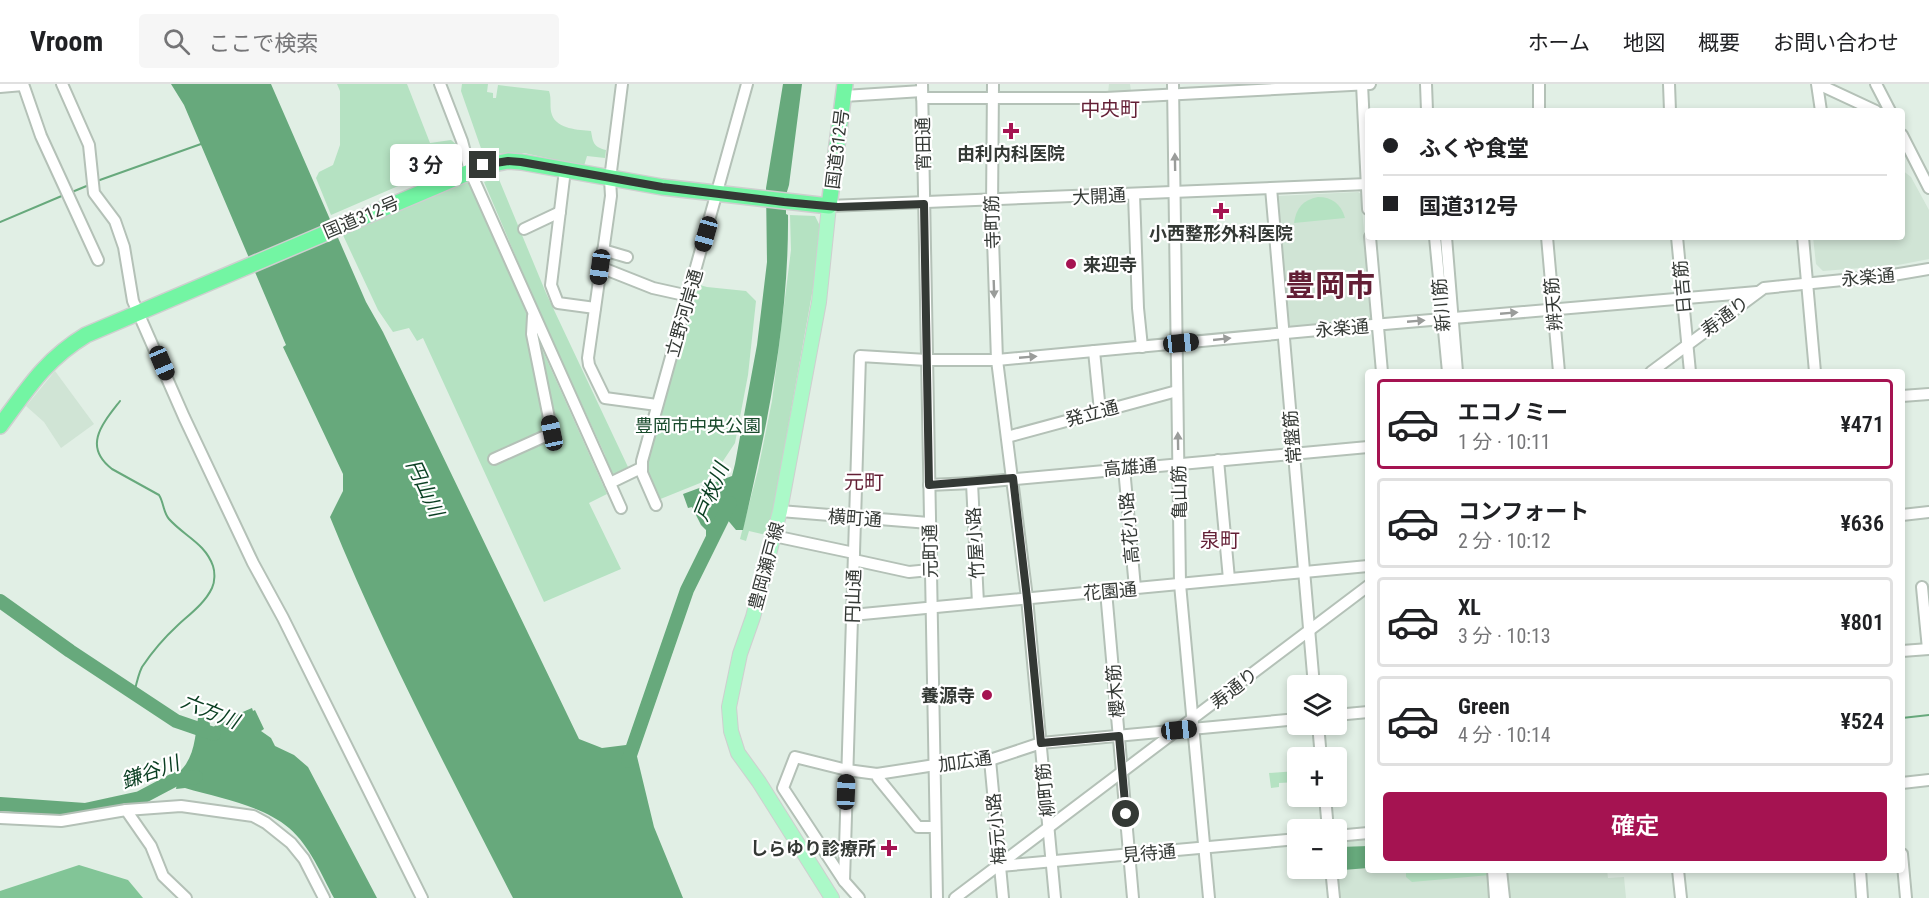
<!DOCTYPE html>
<html lang="ja">
<head>
<meta charset="utf-8">
<style>
	:root { --surface:#fff; --page:#f6f6f6; --text:#202124; --muted:#757577; --line:#e0e0e0; --accent:#a51351 }
	body { margin:0; font-family:"Roboto Condensed","Noto Sans JP",sans-serif; background:var(--page); color:var(--text); height:100vh; display:flex; flex-direction:column; font-size:22px; white-space:nowrap }
	* { box-sizing:border-box; margin:0 }
	p { font-size:20px; color:var(--muted) }
	.icon { flex:none; width:33px; height:33px; fill:none; stroke:currentColor; stroke-width:2; stroke-linecap:round; stroke-linejoin:round }
	.map { position:relative; flex:1; overflow:hidden }
	.sheet { position:absolute; left:1365px; top:285px; width:540px; height:504px; display:flex; flex-direction:column; background:var(--surface); border-radius:6px; box-shadow:0 3px 9px #0003 }
	.sheet>* { flex:none }
	.hud { position:absolute; left:1365px; top:24px; width:540px; height:132px; border-radius:6px; box-shadow:0 3px 9px #0003; display:grid; align-content:center; height:132px; padding:0 18px; background:var(--surface) }
	.controls { position:absolute; left:1287px; top:591px; display:grid; gap:12px }
	.controls a { display:grid; place-items:center; width:60px; height:60px; border-radius:6px; background:var(--surface); box-shadow:0 3px 9px #0003; font-size:30px }
	.end { position:absolute; width:27px; height:27px; margin:-14px; border:8px solid #343935; background:#fff; box-shadow:0 0 0 3px #fff }
	.from { border-radius:50% }
	.bubble { position:absolute; height:42px; border-radius:6px; background:var(--surface); box-shadow:0 3px 9px #0003; font-size:20px; font-weight:600; line-height:42px; text-align:center }
	.car { position:absolute; width:18px; height:36px; margin:-18px -9px; border-radius:8px; box-shadow:0 0 4px 2px #0007; background:linear-gradient(#222 24%,#8ab4d8 0 40%,#222 0 76%,#8ab4d8 0 86%,#222 0) }
	.hud b { display:flex; align-items:center; gap:21px; height:57px; font-size:22px }
	.hud b+b { border-top:2px solid var(--line) }
	.hud i { width:15px; height:15px; background:var(--text) }
	ul { padding:10px 0 0; list-style:none }
	li { display:flex; align-items:center; gap:18px; height:90px; margin:0 12px 9px; padding:0 6px; border:3px solid var(--line); border-radius:6px }
	li div { flex:1 }
	li b { display:block; font-size:22px }
	li em { font-style:normal; font-weight:600 }
	li.current { border-color:var(--accent) }
	li>.icon { width:54px; height:54px; stroke-width:1.5 }
	.primary-button { display:flex; gap:12px; margin-top:auto; padding:12px 18px }
	.primary-button a { flex:1; height:69px; border-radius:6px; background:var(--accent); color:#fff; font-size:24px; font-weight:600; line-height:69px; text-align:center }
	header { display:flex; align-items:center; gap:36px; box-sizing:border-box; height:84px; padding:0 30px; background:var(--surface); border-bottom:2px solid var(--line) }
	header strong { font-size:28px }
	nav { display:flex; gap:33px; margin-inline-start:auto; font-size:21px }
	.search { width:420px; height:54px; background:var(--page); display:flex; align-items:center; gap:15px; box-sizing:border-box; padding:0 21px; border-radius:6px; color:var(--muted); font-size:22px }
	.map>svg:first-child { display:block }
	.built { fill:#d0e4d5 }
	.green { fill:#b5e2c2 }
	.forest { fill:#82c597 }
	.water { fill:#67a97c }
	.lines { fill:none; stroke-linecap:round; stroke-linejoin:round }
	.stream { stroke:#67a97c; stroke-width:2 }
	.river { stroke:#67a97c; stroke-width:14 }
	.minor-casing { stroke:#b4c1b7; stroke-width:14 }
	.major-casing { stroke:#cecfcf; stroke-width:16 }
	.highway-casing { stroke:#cecfcf; stroke-width:18 }
	.minor { stroke:#fff; stroke-width:10 }
	.major { stroke:#abf9c8; stroke-width:14 }
	.highway { stroke:#73f5a3; stroke-width:15 }
	.oneway { fill:#9a9c9a }
	.route { stroke:#343935; stroke-width:8 }
	.poi-dot { fill:#a51351; stroke:#fff; stroke-width:2 }
	.labels { text-anchor:middle; dominant-baseline:central; stroke-width:4.5; stroke-linejoin:round; paint-order:stroke }
	.street-label { font-size:18px; fill:#343935; stroke:#fff }
	.poi-label { font-size:18px; font-weight:bold; fill:#343935; stroke:#fff }
	.park-label { font-size:18px; fill:#184a2b; stroke:#fff }
	.neighbourhood-label { font-size:20px; fill:#631f35; stroke:#fff }
	.water-label { font-size:20px; font-style:italic; fill:#093e21; stroke:#fff }
	.town-label { font-size:30px; font-weight:bold; fill:#631f35; stroke:#fff }
</style>
</head>
<body>
<header>
<strong>Vroom</strong>
<div class="search"><svg class="icon" aria-label="search" viewBox="0 0 24 24"><circle cx="10" cy="10" r="6"/><path d="M15 15l6 6"/></svg>ここで検索</div>
<nav><a>ホーム</a><a>地図</a><a>概要</a><a>お問い合わせ</a></nav>
</header>
<div class="map">
<svg width="1929" height="814" viewBox="0 0 1929 814">
	<rect width="100%" height="100%" fill="#e1efe5"/>
	<g class="built">
		<path d="M1109 0H1130L1131 7 1108 9Z"/>
		<path d="M1902 86 1911 93 1929 126V175L1898 181 1823 187 1816 180 1813 153H1902Z"/>
		<path d="M1358 108 1361 110 1371 237 1286 245 1275 116 1277 112Z"/>
		<path d="M55 287 94 340 61 364 44 338 26 322Z"/>
		<path d="M1368 755V786H1491L1493 814H1336L1334 785 1336 784 1337 758Z"/>
		<path d="M1504 786H1607L1608 794 1624 793 1626 814H1507Z"/>
	</g>
	<g class="green">
		<path d="M337 0H407L430 59 451 56 457 61 463 74 331 131 316 94 319 88 333 81 340 61V7Z"/>
		<path d="M462 0H488L487 8 493 9V14H496L498 1 549 7C552 15 549 23 552 31 557 45 579 46 591 47 593 58 593 63 606 66L605 74 587 72 584 82 524 69 483 70 461 7Z"/>
		<path d="M498 93 546 209 628 383 610 392 605 371 541 232 484 98Z"/>
		<path d="M468 94 538 256 607 410 589 419 621 485 544 518 423 254 417 257 409 244 393 248 378 226 342 149Z"/>
		<path d="M1318 113C1332 113 1341 120 1345 134L1294 139C1296 124 1303 116 1318 113Z"/>
		<path d="M790 131 815 132 822 146 815 193 773 427 766 451 749 447 746 457 740 455 758 386 772 317 791 166Z"/>
		<path d="M696 200 707 203 746 207 756 217 748 291 735 359 723 377 720 391 658 416 644 386Z"/>
		<path d="M1297 687V698L1279 699V703L1271 704 1269 689Z"/>
		<path d="M1406 786H1489L1490 791 1412 798 1406 793Z"/>
	</g>
	<path class="forest" d="M79 781 128 796 143 814H0V807Z"/>
	<g class="water">
		<path d="M171 0H271L366 218 383 248 579 655 602 664 634 660 654 743 683 814H513C449 689 383 564 330 433L343 407V390L283 263 286 261 184 21Z"/>
		<path d="M783 0H802L789 101 786 111V130L788 131C789 237 767 343 743 446H736L726 434 718 438 712 454 706 452V446L701 441 692 423 688 424 683 410 732 392 735 380 757 261 767 178 766 104Z"/>
		<path d="M252 624 253 627 255 626 264 645 261 647 271 654 275 662 294 671 308 683 377 814H334C321 790 310 762 289 744 262 721 219 714 185 704L176 705 179 688C196 673 195 649 199 628L209 631 210 642 213 643 231 633Z"/>
		<path d="M1368 762V784L1343 786 1341 763Z"/>
	</g>
	<g class="lines">
		<g class="stream">
			<path d="M97 97 201 60"/>
			<path d="M72 108 89 101"/>
			<path d="M0 138 64 111"/>
			<path d="M1440 153 1441 165"/>
			<path d="M120 317C103 339 82 362 112 385L159 411C164 419 163 428 169 435 184 452 205 459 213 482 215 488 215 498 212 504 205 519 190 530 178 541 165 553 152 568 142 583 138 591 136 601 134 610"/>
			<path d="M1902 634 1929 631"/>
		</g>
		<g class="river">
			<path d="M0 517 70 567 176 637 214 650"/>
			<path d="M628 677 687 506 730 419"/>
			<path d="M0 720 85 726 140 714 176 695 196 693"/>
		</g>
		<defs>
			<g id="minor">
				<path d="M23 0 41 52 98 176"/>
				<path d="M62 0 89 61 94 109 115 137 124 163 133 217 184 333 253 479 283 534 422 814"/>
				<path d="M440 0 462 57 470 87 621 424"/>
				<path d="M622 0 610 95 611 112 588 274 589 281 605 314 657 321"/>
				<path d="M922 0 937 814"/>
				<path d="M993 0 992 124 997 276 1027 514 1055 814"/>
				<path d="M1173 0 1180 500 1209 814"/>
				<path d="M1362 0 1368 125"/>
				<path d="M1426 0 1427 27"/>
				<path d="M1539 0V27"/>
				<path d="M1669 0 1670 27"/>
				<path d="M1817 0 1821 27"/>
				<path d="M1818 0 1876 27"/>
				<path d="M1876 0 1890 27"/>
				<path d="M0 3 23 1"/>
				<path d="M844 12 922 7"/>
				<path d="M922 14H1106L1370 0"/>
				<path d="M1902 51 1929 104"/>
				<path d="M565 86 551 201 558 219 595 224"/>
				<path d="M1271 104 1314 602"/>
				<path d="M1134 110 1138 224 1142 263"/>
				<path d="M829 122 1368 100"/>
				<path d="M524 145 560 128"/>
				<path d="M1370 153 1382 288"/>
				<path d="M1435 153 1448 288"/>
				<path d="M1446 153 1457 288"/>
				<path d="M1547 153 1559 288"/>
				<path d="M1677 153 1690 288"/>
				<path d="M1803 153 1815 288"/>
				<path d="M603 166 627 173"/>
				<path d="M600 183 653 204 689 212"/>
				<path d="M1094 267 1100 327"/>
				<path d="M1651 288 1764 204 1893 191 1929 185"/>
				<path d="M1902 312 1929 310"/>
				<path d="M1007 353 1177 307"/>
				<path d="M494 375 552 349 532 250 533 232"/>
				<path d="M1218 376 1229 495"/>
				<path d="M1124 384 1135 504"/>
				<path d="M610 399 641 384"/>
				<path d="M972 399 978 519"/>
				<path d="M929 401 972 399 1368 363"/>
				<path d="M656 421 642 389V377L747 0"/>
				<path d="M780 427 929 439"/>
				<path d="M1902 431 1929 428"/>
				<path d="M774 452 854 469"/>
				<path d="M854 476 909 488 930 486"/>
				<path d="M1922 503 1928 565"/>
				<path d="M1106 507 1133 814"/>
				<path d="M852 531 1368 482"/>
				<path d="M1902 567 1929 565"/>
				<path d="M1336 631 1368 628"/>
				<path d="M1318 640 1321 674"/>
				<path d="M990 676 1003 814"/>
				<path d="M877 690 878 694 918 743H935"/>
				<path d="M1902 699 1929 696"/>
				<path d="M1325 712 1328 746"/>
				<path d="M126 726 151 762 163 792 186 814"/>
				<path d="M0 734 61 737 126 726 181 722 253 732 266 739 291 759 304 775 324 814"/>
				<path d="M1336 752 1368 749"/>
				<path d="M1902 770 1906 814"/>
				<path d="M1000 782 1298 755"/>
				<path d="M1331 784 1334 814"/>
				<path d="M1493 786 1495 814"/>
				<path d="M1501 786 1504 814"/>
				<path d="M1678 786 1681 814"/>
				<path d="M1860 786 1862 814"/>
				<path d="M844 797 783 704 795 673 847 686 877 690 935 681 990 676 1041 659 1298 635"/>
				<path d="M859 814 844 797 860 272 927 276H997L1373 241 1757 208"/>
				<path d="M955 814 1368 502"/>
			</g>
			<path id="major" d="M829 122 819 218 780 427 753 533 740 570 729 623 731 647 738 669 759 698 832 814"/>
			<path id="highway" d="M0 342C28 304 45 276 86 251L484 82 508 77 521 78 662 103 829 122 845 0"/>
		</defs>
		<use href="#minor" class="minor-casing"/>
		<use href="#major" class="major-casing"/>
		<use href="#highway" class="highway-casing"/>
		<use href="#minor" class="minor"/>
		<use href="#major" class="major"/>
		<use href="#highway" class="highway"/>
	</g>
	<defs><path id="oneway-solid" d="M-6-.8H1V-3.2L6.5 0L1 3.2V.8H-6Z" transform="scale(1.5)"/></defs>
	<g class="oneway">
		<use href="#oneway-solid" transform="translate(1175 78) rotate(-91)"/>
		<use href="#oneway-solid" transform="translate(994 205) rotate(88)"/>
		<use href="#oneway-solid" transform="translate(1509 229) rotate(-5)"/>
		<use href="#oneway-solid" transform="translate(1416 237) rotate(-5)"/>
		<use href="#oneway-solid" transform="translate(1222 255) rotate(-6)"/>
		<use href="#oneway-solid" transform="translate(1028 273) rotate(-5)"/>
		<use href="#oneway-solid" transform="translate(1178 357) rotate(-91)"/>
	</g>
	<g class="lines">
		<path class="route" d="M483 81 508 77 521 78 662 103 784 118 838 123 924 120 929 401 1013 394 1027 514 1041 659 1119 652 1126 730"/>
	</g>
	<g class="poi-dot">
		<path d="M1008 38h6v6h6v6h-6v6h-6v-6h-6v-6h6z"/>
		<path d="M1218 118h6v6h6v6h-6v6h-6v-6h-6v-6h6z"/>
		<circle cx="1071" cy="180" r="6"/>
		<circle cx="987" cy="611" r="6"/>
		<path d="M886 755h6v6h6v6h-6v6h-6v-6h-6v-6h6z"/>
	</g>
	<g class="labels">
		<g class="street-label">
			<text transform="translate(923 60) rotate(-91)">宵田通</text>
			<text transform="translate(837 65) rotate(-83)">国道312号</text>
			<text transform="translate(1099 112) rotate(-3)">大開通</text>
			<text transform="translate(361 133) rotate(-23)">国道312号</text>
			<text transform="translate(992 138) rotate(-92)">寺町筋</text>
			<text transform="translate(1868 193) rotate(-5)">永楽通</text>
			<text transform="translate(1682 203) rotate(-95)">日吉筋</text>
			<text transform="translate(1553 220) rotate(-95)">辨天筋</text>
			<text transform="translate(1441 221) rotate(-95)">新川筋</text>
			<text transform="translate(684 229) rotate(-74)">立野河岸通</text>
			<text transform="translate(1725 232) rotate(-37)">寿通り</text>
			<text transform="translate(1342 244) rotate(-5)">永楽通</text>
			<text transform="translate(1092 329) rotate(-15)">発立通</text>
			<text transform="translate(1292 353) rotate(-95)">常盤筋</text>
			<text transform="translate(1130 383) rotate(-5)">高雄通</text>
			<text transform="translate(1179 408) rotate(-91)">亀山筋</text>
			<text transform="translate(855 434) rotate(4)">横町通</text>
			<text transform="translate(1129 444) rotate(-95)">高花小路</text>
			<text transform="translate(975 459) rotate(-93)">竹屋小路</text>
			<text transform="translate(930 467) rotate(-91)">元町通</text>
			<text transform="translate(766 482) rotate(-75)">豊岡瀬戸線</text>
			<text transform="translate(1110 507) rotate(-5)">花園通</text>
			<text transform="translate(853 512) rotate(-88)">円山通</text>
			<text transform="translate(1234 604) rotate(-38)">寿通り</text>
			<text transform="translate(1115 607) rotate(-95)">櫻木筋</text>
			<text transform="translate(965 677) rotate(-8)">加広通</text>
			<text transform="translate(1045 706) rotate(-96)">柳町筋</text>
			<text transform="translate(996 745) rotate(-95)">梅元小路</text>
			<text transform="translate(1149 769) rotate(-5)">見待通</text>
		</g>
		<g class="poi-label">
			<text x="1011" y="69">由利内科医院</text>
			<text x="1221" y="149">小西整形外科医院</text>
			<text x="1083" y="180" text-anchor="start">来迎寺</text>
			<text x="975" y="611" text-anchor="end">養源寺</text>
			<text x="876" y="764" text-anchor="end">しらゆり診療所</text>
		</g>
		<g class="park-label">
			<text x="698" y="341">豊岡市中央公園</text>
		</g>
		<g class="neighbourhood-label">
			<text x="1110" y="25">中央町</text>
			<text x="864" y="398">元町</text>
			<text x="1220" y="456">泉町</text>
		</g>
		<g class="water-label">
			<text transform="translate(425 404) rotate(65)">円山川</text>
			<text transform="translate(711 408) rotate(-68)">戸枚川</text>
			<text transform="translate(210 627) rotate(22)">六方川</text>
			<text transform="translate(150 688) rotate(-19)">鎌谷川</text>
		</g>
		<g class="town-label">
			<text x="1330" y="201">豊岡市</text>
		</g>
	</g>
</svg>
<div class="controls">
<a><svg class="icon" aria-label="layers" viewBox="0 0 24 24"><path d="M12 4l9 5-9 5-9-5zM3 14l9 5 9-5"/></svg></a>
<a>+</a>
<a>−</a>
</div>
<i class="end from" style="left:1126px;top:730px"></i>
<i class="end" style="left:483px;top:81px"></i>
<div class="bubble" style="left:390px;top:60px;width:72px">3 分</div>
<i class="car" style="left:706px;top:150px;rotate:196deg"></i>
<i class="car" style="left:600px;top:183px;rotate:188deg"></i>
<i class="car" style="left:1181px;top:259px;rotate:84deg"></i>
<i class="car" style="left:162px;top:279px;rotate:157deg"></i>
<i class="car" style="left:552px;top:349px;rotate:348deg"></i>
<i class="car" style="left:1179px;top:646px;rotate:84deg"></i>
<i class="car" style="left:846px;top:708px;rotate:2deg"></i>
<div class="hud">
<b><i class="from"></i>ふくや食堂</b>
<b><i></i>国道312号</b>
</div>
<section class="sheet">
<ul>
<li class="current"><svg class="icon" aria-label="car" viewBox="0 0 24 24"><path d="M5 17H2v-5l4-1 3-4h7l3 4 3 1v5h-3M9 17h6M6 11h13"/><circle cx="7" cy="17" r="2"/><circle cx="17" cy="17" r="2"/></svg><div><b>エコノミー</b><p>1 分 · 10:11</p></div><em>¥471</em></li>
<li><svg class="icon" aria-label="car" viewBox="0 0 24 24"><path d="M5 17H2v-5l4-1 3-4h7l3 4 3 1v5h-3M9 17h6M6 11h13"/><circle cx="7" cy="17" r="2"/><circle cx="17" cy="17" r="2"/></svg><div><b>コンフォート</b><p>2 分 · 10:12</p></div><em>¥636</em></li>
<li><svg class="icon" aria-label="car" viewBox="0 0 24 24"><path d="M5 17H2v-5l4-1 3-4h7l3 4 3 1v5h-3M9 17h6M6 11h13"/><circle cx="7" cy="17" r="2"/><circle cx="17" cy="17" r="2"/></svg><div><b>XL</b><p>3 分 · 10:13</p></div><em>¥801</em></li>
<li><svg class="icon" aria-label="car" viewBox="0 0 24 24"><path d="M5 17H2v-5l4-1 3-4h7l3 4 3 1v5h-3M9 17h6M6 11h13"/><circle cx="7" cy="17" r="2"/><circle cx="17" cy="17" r="2"/></svg><div><b>Green</b><p>4 分 · 10:14</p></div><em>¥524</em></li>
</ul>
<div class="primary-button"><a>確定</a></div>
</section>
</div>
</body>
</html>
